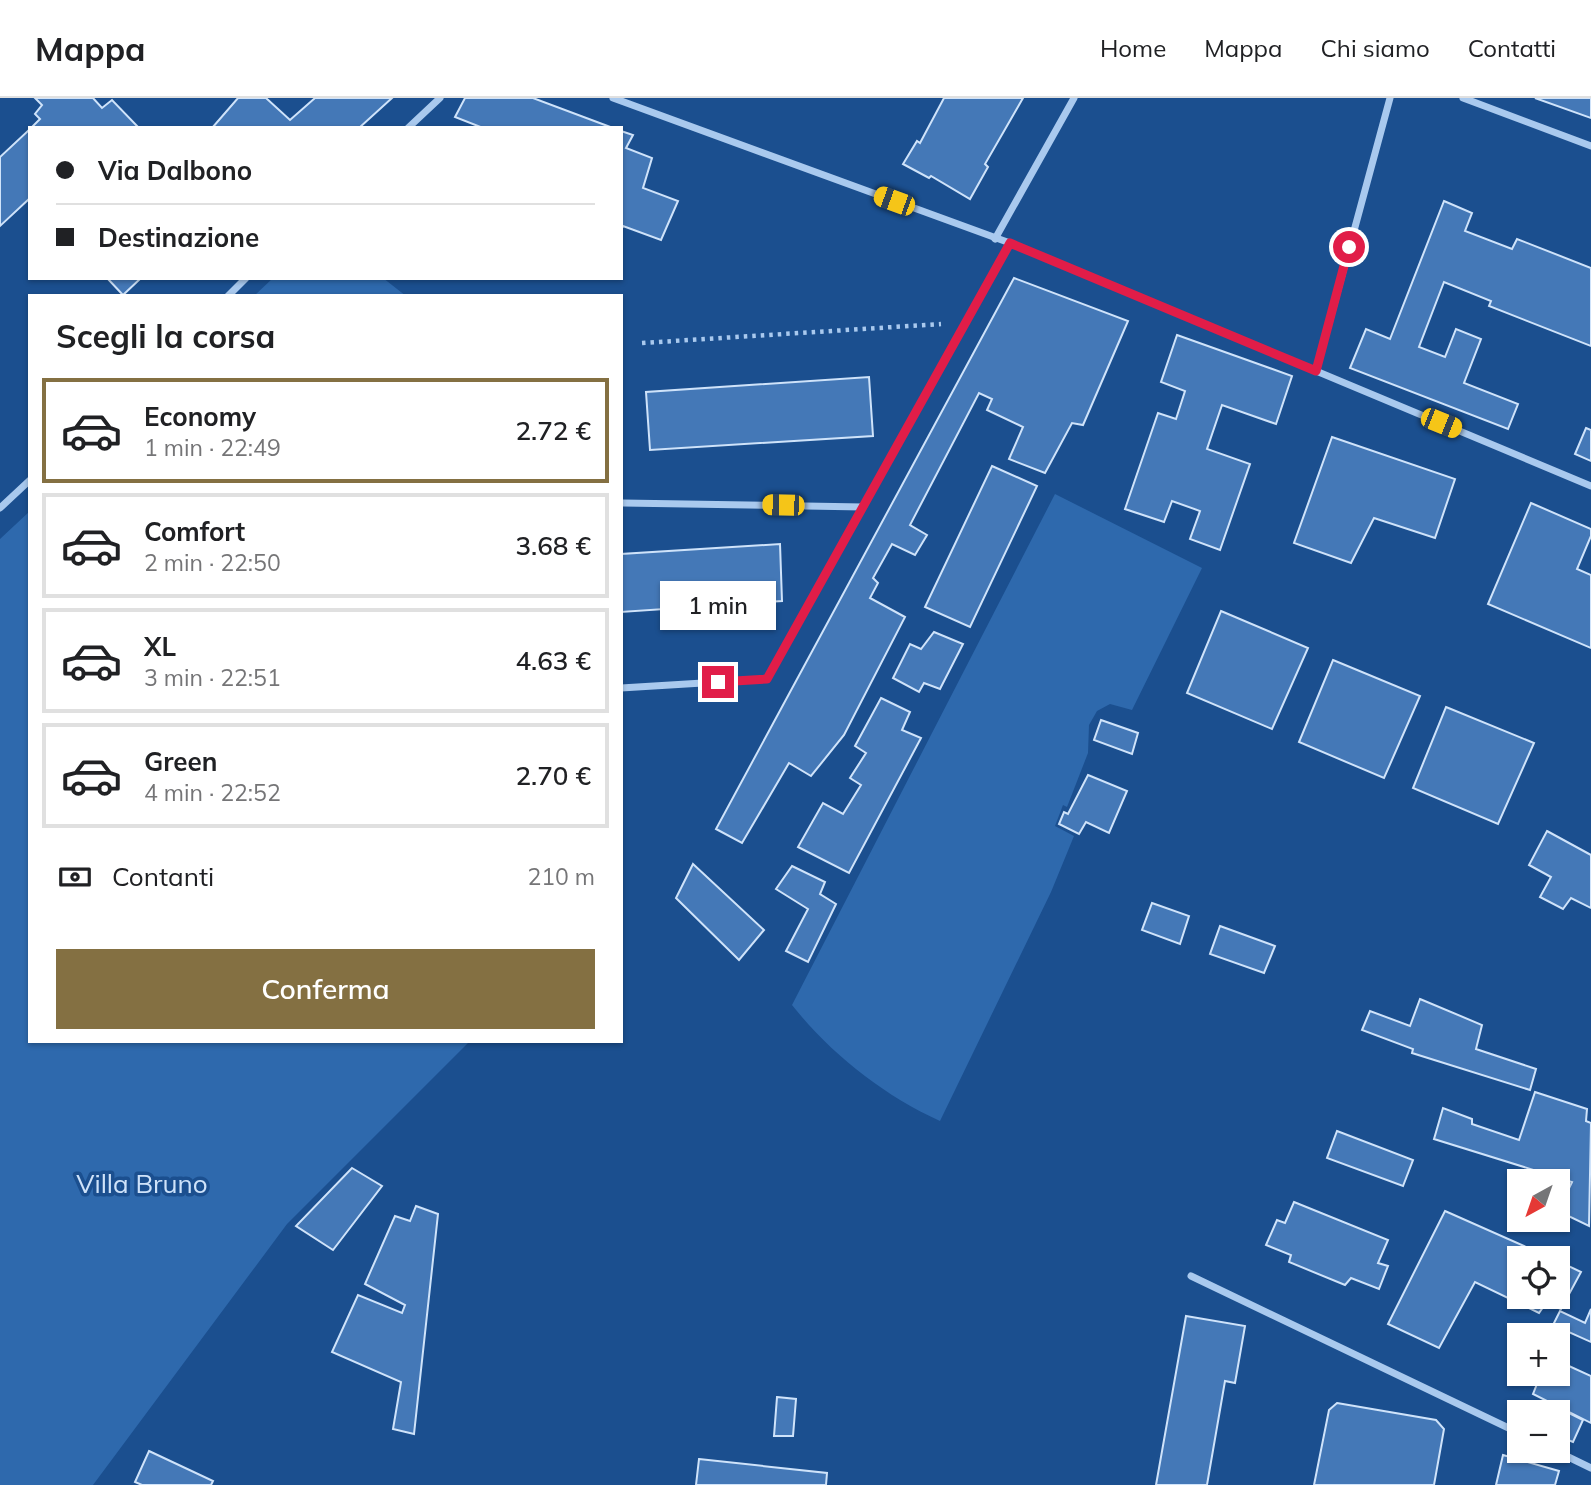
<!DOCTYPE html>
<html lang="it">
<head>
<meta charset="utf-8">
<style>
	:root { --surface:#fff; --page:#f2f2f2; --text:#202124; --muted:#757577; --line:#e0e0e0; --accent:#847042 }
	body { margin:0; font-family:Mulish,sans-serif; background:var(--page); color:var(--text); height:100vh; display:flex; flex-direction:column; font-size:26px; white-space:nowrap }
	* { box-sizing:border-box; margin:0 }
	p { font-size:23px; color:var(--muted) }
	.icon { flex:none; width:38px; height:38px; fill:none; stroke:currentColor; stroke-width:2; stroke-linecap:round; stroke-linejoin:round }
	.map { position:relative; flex:1; overflow:hidden }
	.details { position:absolute; left:28px; top:196px; width:595px; height:749px; display:flex; flex-direction:column; background:var(--surface); border-radius:0px; box-shadow:0 2px 5px #0004 }
	.details>* { flex:none }
	.hud { position:absolute; left:28px; top:28px; width:595px; height:154px; border-radius:0px; box-shadow:0 2px 5px #0004; display:grid; align-content:center; height:154px; padding:0 28px; background:var(--surface) }
	.needle { width:46px; rotate:220deg }
	.tools { position:absolute; left:1507px; top:1071px; display:grid; gap:14px }
	.tools a { display:grid; place-items:center; width:63px; height:63px; border-radius:0px; background:var(--surface); box-shadow:0 2px 5px #0004; font-size:35px }
	.end { position:absolute; width:32px; height:32px; margin:-16px; border:9px solid #e11d48; background:#fff; box-shadow:0 0 0 4px #fff }
	.from { border-radius:50% }
	.bubble { position:absolute; height:49px; border-radius:0px; background:var(--surface); box-shadow:0 2px 5px #0004; font-size:23px; font-weight:600; line-height:49px; text-align:center }
	.car { position:absolute; width:21px; height:42px; margin:-21px -10px; border-radius:9px; box-shadow:0 0 5px 2px #0007; background:linear-gradient(#f5c518 24%,#345 0 40%,#f5c518 0 76%,#345 0 86%,#f5c518 0) }
	.hud b { display:flex; align-items:center; gap:24px; height:66px; font-size:26px }
	.hud b+b { border-top:2px solid var(--line) }
	.hud i { width:18px; height:18px; background:var(--text) }
	ul { padding:0; list-style:none }
	li { display:flex; align-items:center; gap:21px; height:105px; margin:0 14px 10px; padding:0 14px; border:4px solid var(--line); border-radius:0px }
	li div { flex:1 }
	li b { display:block; font-size:26px }
	li em { font-style:normal; font-weight:600 }
	li.active { border-color:var(--accent) }
	li>.icon { width:63px; height:63px; stroke-width:1.5 }
	h2 { padding:0 28px; font-size:32px; line-height:84px }
	.pay { display:flex; align-items:center; gap:18px; height:77px; padding:0 28px; font-size:26px }
	.pay p { margin-inline-start:auto }
	.button { display:flex; gap:14px; margin-top:auto; padding:14px 28px }
	.button a { flex:1; height:80px; border-radius:0px; background:var(--accent); color:#fff; font-size:28px; font-weight:600; line-height:80px; text-align:center }
	header { display:flex; align-items:center; gap:42px; box-sizing:border-box; height:98px; padding:0 35px; background:var(--surface); border-bottom:2px solid var(--line) }
	header strong { font-size:33px }
	nav { display:flex; gap:38px; margin-inline-start:auto; font-size:24px }
	.map>svg:first-child { display:block }
	.green { fill:#2e69ad }
	.building { fill:#4478b7; stroke:#cfe3fa; stroke-width:2 }
	.lines { fill:none; stroke-linecap:round; stroke-linejoin:round }
	.path { stroke:#a9c9ee; stroke-width:4.5; stroke-dasharray:3.5 5; stroke-linecap:butt }
	.street { stroke:#a9c9ee; stroke-width:7 }
	.route { stroke:#e11d48; stroke-width:9 }
	.labels { text-anchor:middle; dominant-baseline:central; stroke-width:7; stroke-linejoin:round; paint-order:stroke }
	.park-label { font-size:26px; fill:#cfe3fa; stroke:#1b4f8f }
</style>
</head>
<body>
<header>
<strong>Mappa</strong>
<nav><a>Home</a><a>Mappa</a><a>Chi siamo</a><a>Contatti</a></nav>
</header>
<div class="map">
<svg width="1591" height="1387" viewBox="0 0 1591 1387">
	<rect width="100%" height="100%" fill="#1b4f8f"/>
	<g class="green">
		<path d="M273 180H383L406 198H254Z"/>
		<path d="M1055 396 1202 470 1132 612 1110 606 1097 613 1089 627 1088 655 1067 709 1063 707 1055 728 1074 738 1051 794 940 1023C883 997 831 956 792 907Z"/>
		<path d="M30 413V943H470L287 1126 93 1387H0V441Z"/>
	</g>
	<g class="building">
		<path d="M35 0H93L102 10 112 2 139 30H31L40 21 35 16 42 7Z"/>
		<path d="M238 0H266L290 22 315 0H392L359 30H212Z"/>
		<path d="M465 0H533L613 30H483L455 19Z"/>
		<path d="M944 0H1023L985 66 988 69 970 101 931 78 929 80 903 66 917 43 920 45Z"/>
		<path d="M1535 0H1591V20Z"/>
		<path d="M30 31V100L0 128V59Z"/>
		<path d="M621 33 633 37 626 50 652 60 643 90 678 103 661 142 623 128 621 132Z"/>
		<path d="M1444 103 1472 115 1465 133 1512 151 1517 141 1591 170V248L1489 208 1491 203 1444 184 1419 249 1445 259 1456 231 1481 241 1464 285 1518 306 1508 331 1350 270 1366 231 1390 241Z"/>
		<path d="M107 180H141L123 197Z"/>
		<path d="M1014 180 1128 223 1083 327 1072 325 1045 375 1009 361 1023 329 987 312 992 301 979 295 910 427 927 437 915 457 892 446 873 480 878 485 870 500 905 519 844 637 811 678 789 665 742 745 716 731Z"/>
		<path d="M1177 237 1292 278 1276 326 1222 307 1207 351 1250 366 1220 452 1190 441 1200 413 1172 403 1164 424 1125 411 1158 315 1176 321 1185 293 1161 284Z"/>
		<path d="M869 279 873 338 650 352 646 294Z"/>
		<path d="M1586 330 1591 332V363L1575 356Z"/>
		<path d="M1332 339 1455 381 1435 440 1374 420 1351 465 1294 445Z"/>
		<path d="M992 368 1037 388 970 529 925 509Z"/>
		<path d="M1531 405 1591 431V438L1577 471 1591 477V550L1488 506Z"/>
		<path d="M780 446 782 503 621 514V456Z"/>
		<path d="M1221 513 1308 550 1272 631 1187 595Z"/>
		<path d="M934 534 963 546 940 591 924 585 919 594 893 580 910 546 921 551Z"/>
		<path d="M1333 562 1420 598 1384 680 1299 644Z"/>
		<path d="M881 600 910 614 902 632 921 640 849 775 798 749 823 705 843 716 861 687 850 680 866 655 855 648Z"/>
		<path d="M1446 609 1534 645 1498 726 1413 690Z"/>
		<path d="M1101 622 1138 635 1132 656 1094 642Z"/>
		<path d="M1088 677 1127 693 1109 735 1086 724 1079 736 1059 726 1064 714 1068 716Z"/>
		<path d="M1547 733 1591 757V810L1571 800 1563 811 1540 799 1551 779 1529 767Z"/>
		<path d="M693 766 764 832 739 862 676 800Z"/>
		<path d="M792 768 825 784 820 796 836 806 808 864 786 853 808 811 776 791Z"/>
		<path d="M1152 805 1189 818 1180 846 1142 832Z"/>
		<path d="M1220 828 1275 848 1264 875 1210 856Z"/>
		<path d="M1420 901 1482 927 1476 951 1536 971 1530 992 1412 955 1413 951 1362 932 1370 913 1410 928Z"/>
		<path d="M1535 994 1587 1011 1586 1023 1591 1025 1589 1128 1558 1113 1572 1084 1434 1041 1443 1010 1472 1021V1026L1519 1042Z"/>
		<path d="M1337 1033 1413 1062 1403 1088 1327 1060Z"/>
		<path d="M352 1070 382 1088 333 1152 296 1128Z"/>
		<path d="M1294 1104 1388 1142 1378 1165 1388 1168 1379 1191 1351 1180 1345 1187 1289 1164 1291 1157 1266 1147 1277 1122 1285 1125Z"/>
		<path d="M416 1108 438 1116 414 1336 393 1331 401 1284 332 1254 358 1197 402 1215 405 1207 365 1186 395 1118 410 1123Z"/>
		<path d="M1445 1113 1551 1160H1519V1199H1558V1163L1581 1174 1561 1211 1546 1205 1539 1215 1475 1184 1439 1250 1388 1226Z"/>
		<path d="M1591 1211V1244L1553 1227 1560 1213 1585 1225Z"/>
		<path d="M1186 1218 1245 1228 1235 1285 1225 1283 1207 1387H1156Z"/>
		<path d="M1558 1263 1591 1278V1325L1533 1296 1541 1276H1558Z"/>
		<path d="M777 1299 796 1301 793 1338H774Z"/>
		<path d="M1337 1305 1436 1322 1444 1331 1434 1387H1314L1329 1312Z"/>
		<path d="M1555 1308 1583 1322 1573 1344 1558 1338V1314H1551Z"/>
		<path d="M149 1353 213 1383 211 1387H142L135 1384Z"/>
		<path d="M1503 1357 1559 1373 1555 1387H1496Z"/>
		<path d="M699 1361 827 1375 826 1387H696Z"/>
	</g>
	<g class="lines">
		<path class="path" d="M642 245 941 226"/>
		<g class="street">
			<path d="M613 0 1010 145 1591 388"/>
			<path d="M1463 0 1591 48"/>
			<path d="M408 30 440 0"/>
			<path d="M995 141 1074 0"/>
			<path d="M228 198 246 180"/>
			<path d="M1316 273 1390 0"/>
			<path d="M623 405 863 409"/>
			<path d="M0 410 30 382"/>
			<path d="M621 590 767 581 1010 145"/>
			<path d="M1191 1178 1519 1335"/>
			<path d="M1556 1353 1591 1370"/>
		</g>
	</g>
	<g class="lines">
		<path class="route" d="M718 584 767 581 1010 145 1316 273 1349 149"/>
	</g>
	<g class="labels">
		<g class="park-label">
			<text x="142" y="1085">Villa Bruno</text>
		</g>
	</g>
</svg>
<div class="tools">
<a><svg class="needle" viewBox="-14 -14 28 28"><path d="M0-13l5 13h-10z" fill="#e53935"/><path d="M0 13l5-13h-10z" fill="#757577"/></svg></a>
<a><svg class="icon" aria-label="locate" viewBox="0 0 24 24"><circle cx="12" cy="12" r="6"/><path d="M12 2v4M12 18v4M2 12h4M18 12h4"/></svg></a>
<a>+</a>
<a>−</a>
</div>
<i class="end from" style="left:1349px;top:149px"></i>
<i class="end" style="left:718px;top:584px"></i>
<div class="bubble" style="left:660px;top:483px;width:116px">1 min</div>
<i class="car" style="left:894px;top:103px;rotate:290deg"></i>
<i class="car" style="left:1441px;top:325px;rotate:112deg"></i>
<i class="car" style="left:783px;top:407px;rotate:271deg"></i>
<div class="hud">
<b><i class="from"></i>Via Dalbono</b>
<b><i></i>Destinazione</b>
</div>
<section class="details">
<h2>Scegli la corsa</h2>
<ul>
<li class="active"><svg class="icon" aria-label="car" viewBox="0 0 24 24"><path d="M5 17H2v-5l4-1 3-4h7l3 4 3 1v5h-3M9 17h6M6 11h13"/><circle cx="7" cy="17" r="2"/><circle cx="17" cy="17" r="2"/></svg><div><b>Economy</b><p>1 min · 22:49</p></div><em>2.72 €</em></li>
<li><svg class="icon" aria-label="car" viewBox="0 0 24 24"><path d="M5 17H2v-5l4-1 3-4h7l3 4 3 1v5h-3M9 17h6M6 11h13"/><circle cx="7" cy="17" r="2"/><circle cx="17" cy="17" r="2"/></svg><div><b>Comfort</b><p>2 min · 22:50</p></div><em>3.68 €</em></li>
<li><svg class="icon" aria-label="car" viewBox="0 0 24 24"><path d="M5 17H2v-5l4-1 3-4h7l3 4 3 1v5h-3M9 17h6M6 11h13"/><circle cx="7" cy="17" r="2"/><circle cx="17" cy="17" r="2"/></svg><div><b>XL</b><p>3 min · 22:51</p></div><em>4.63 €</em></li>
<li><svg class="icon" aria-label="car" viewBox="0 0 24 24"><path d="M5 17H2v-5l4-1 3-4h7l3 4 3 1v5h-3M9 17h6M6 11h13"/><circle cx="7" cy="17" r="2"/><circle cx="17" cy="17" r="2"/></svg><div><b>Green</b><p>4 min · 22:52</p></div><em>2.70 €</em></li>
</ul>
<div class="pay"><svg class="icon" aria-label="cash" viewBox="0 0 24 24"><path d="M3 7h18v10H3z"/><circle cx="12" cy="12" r="2"/></svg>Contanti<p>210 m</p></div>
<div class="button"><a>Conferma</a></div>
</section>
</div>
</body>
</html>
